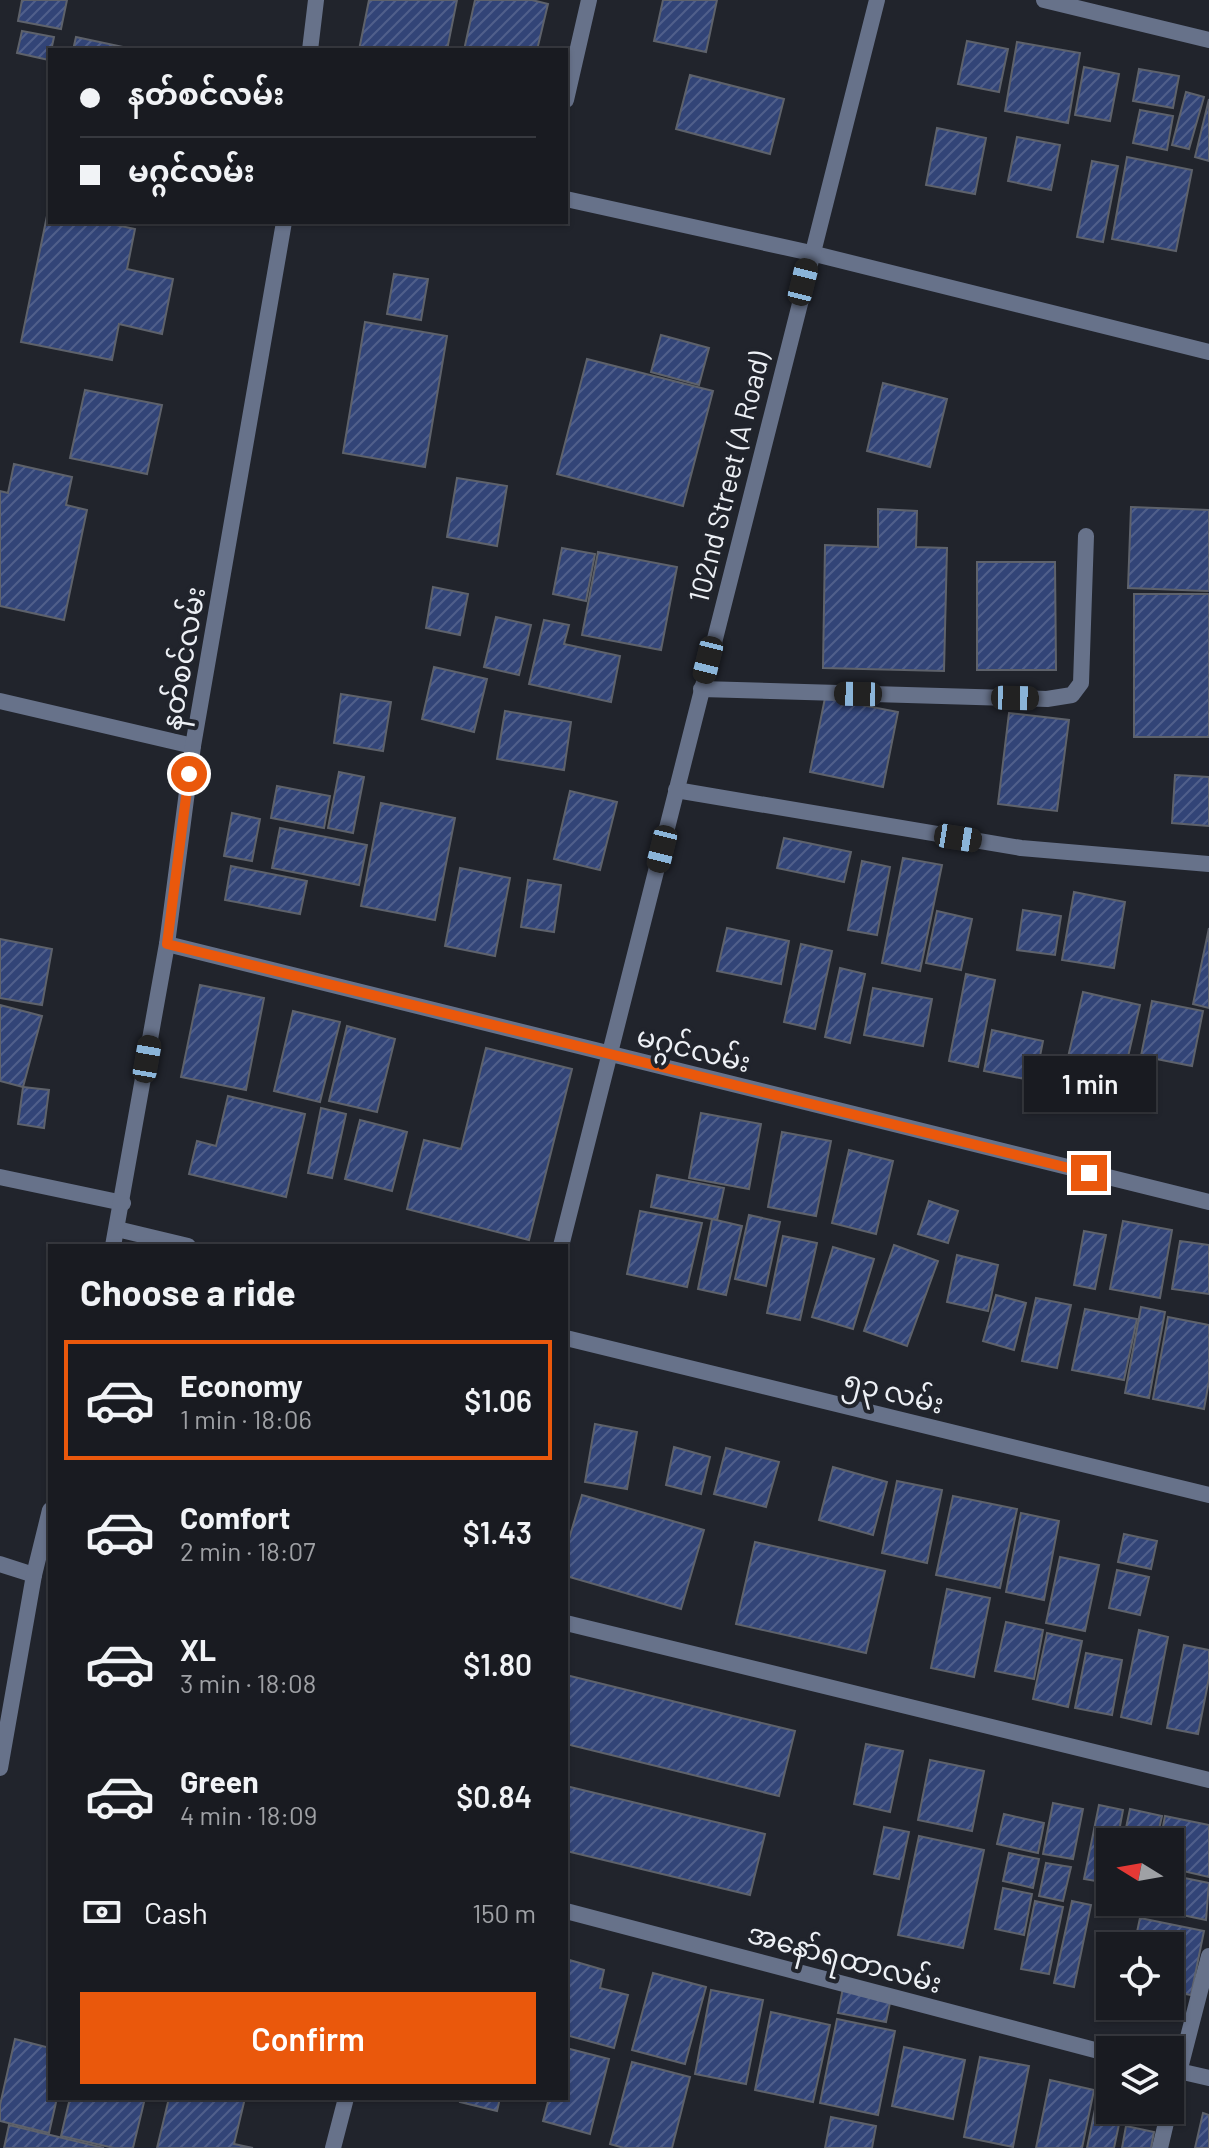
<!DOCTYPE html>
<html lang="en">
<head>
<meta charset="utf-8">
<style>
	:root { --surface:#191b21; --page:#22242a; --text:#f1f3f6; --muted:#9fa1a5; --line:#37393f; --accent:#ea580c }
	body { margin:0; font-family:Barlow,"Noto Sans Myanmar",sans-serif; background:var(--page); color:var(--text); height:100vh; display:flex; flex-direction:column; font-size:30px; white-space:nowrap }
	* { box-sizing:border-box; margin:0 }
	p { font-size:26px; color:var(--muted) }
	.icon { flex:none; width:44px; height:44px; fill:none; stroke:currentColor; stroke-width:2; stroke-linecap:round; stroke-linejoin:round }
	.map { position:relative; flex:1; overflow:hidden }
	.details { position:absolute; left:48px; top:1244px; width:520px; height:856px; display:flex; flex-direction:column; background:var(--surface); border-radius:0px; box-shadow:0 2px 6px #0004,0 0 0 2px var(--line) }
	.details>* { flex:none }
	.guide { position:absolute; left:48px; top:48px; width:520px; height:176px; border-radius:0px; box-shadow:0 2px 6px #0004,0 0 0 2px var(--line); display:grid; align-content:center; height:176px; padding:0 32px; background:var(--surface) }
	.needle { width:52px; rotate:281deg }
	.tools { position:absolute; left:1096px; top:1828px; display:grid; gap:16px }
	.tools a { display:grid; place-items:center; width:88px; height:88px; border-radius:0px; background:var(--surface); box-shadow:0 2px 6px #0004,0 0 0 2px var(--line); font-size:40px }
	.end { position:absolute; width:36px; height:36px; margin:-18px; border:10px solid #ea580c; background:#fff; box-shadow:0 0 0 4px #fff }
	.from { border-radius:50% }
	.bubble { position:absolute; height:56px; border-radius:0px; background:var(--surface); box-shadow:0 2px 6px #0004,0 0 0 2px var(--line); font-size:26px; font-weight:600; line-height:56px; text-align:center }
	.car { position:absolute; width:24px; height:48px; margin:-24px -12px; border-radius:10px; box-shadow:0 0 6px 2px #0007; background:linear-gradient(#222 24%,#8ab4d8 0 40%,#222 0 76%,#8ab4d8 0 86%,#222 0) }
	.guide b { display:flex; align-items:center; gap:28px; height:76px; font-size:30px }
	.guide b+b { border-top:2px solid var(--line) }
	.guide i { width:20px; height:20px; background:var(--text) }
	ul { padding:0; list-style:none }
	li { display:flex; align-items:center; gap:24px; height:120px; margin:0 16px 12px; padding:0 16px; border:4px solid transparent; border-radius:0px }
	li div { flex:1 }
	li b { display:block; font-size:30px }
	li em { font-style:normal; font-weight:600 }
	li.selected { border-color:var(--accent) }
	li>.icon { width:72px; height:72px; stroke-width:1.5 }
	h2 { padding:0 32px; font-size:36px; line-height:96px }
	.pay { display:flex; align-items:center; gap:20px; height:88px; padding:0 32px; font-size:30px }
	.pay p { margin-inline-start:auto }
	.action { display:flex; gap:16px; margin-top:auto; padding:16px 32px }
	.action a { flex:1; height:92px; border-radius:0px; background:var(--accent); color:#fff; font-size:32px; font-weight:600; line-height:92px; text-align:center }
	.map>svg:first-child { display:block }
	.building { fill:url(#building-hatch); stroke:#5e626b; stroke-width:2 }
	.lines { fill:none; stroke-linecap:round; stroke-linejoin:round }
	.street { stroke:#67728a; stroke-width:16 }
	.route { stroke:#ea580c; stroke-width:10 }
	.labels { text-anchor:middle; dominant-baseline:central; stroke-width:8; stroke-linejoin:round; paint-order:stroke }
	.street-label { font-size:28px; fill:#edf0f5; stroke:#21242c }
</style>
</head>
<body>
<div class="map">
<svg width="1209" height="2148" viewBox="0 0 1209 2148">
	<defs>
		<pattern id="building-hatch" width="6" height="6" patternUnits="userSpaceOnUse" patternTransform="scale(2)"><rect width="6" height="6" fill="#324477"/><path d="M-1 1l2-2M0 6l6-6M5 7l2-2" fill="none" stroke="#505f8b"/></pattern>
	</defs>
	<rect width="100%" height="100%" fill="#21242c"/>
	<g class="building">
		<path d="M22 0H67L61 29 18 21Z"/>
		<path d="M369 0H457L447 50H359Z"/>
		<path d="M475 0H532L548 4 537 50H464Z"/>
		<path d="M663 0H717L706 52 654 41Z"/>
		<path d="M22 31 54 37 49 60 17 53Z"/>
		<path d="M76 37 128 48V50H73Z"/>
		<path d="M967 41 1008 49 999 92 958 84Z"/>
		<path d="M1017 42 1080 53 1068 123 1005 111Z"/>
		<path d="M1084 67 1119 74 1110 121 1075 115Z"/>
		<path d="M1139 69 1179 76 1173 108 1133 101Z"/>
		<path d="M690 75 784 99 770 154 676 129Z"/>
		<path d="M1186 92 1204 97 1189 149 1172 145Z"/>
		<path d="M1209 99V161L1195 157Z"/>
		<path d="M1140 110 1173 116 1167 150 1133 143Z"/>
		<path d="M937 128 986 138 975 194 926 185Z"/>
		<path d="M1017 137 1060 145 1051 190 1008 181Z"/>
		<path d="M1127 157 1192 170 1176 251 1112 239Z"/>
		<path d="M1092 161 1118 166 1103 242 1077 237Z"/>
		<path d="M48 211 50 222H102L135 229 127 269 173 279 162 334 119 324 112 360 21 342Z"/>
		<path d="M394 274 428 279 421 320 387 314Z"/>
		<path d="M365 322 447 336 425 467 343 453Z"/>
		<path d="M661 335 709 348 699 385 651 372Z"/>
		<path d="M587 359 713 391 683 506 557 474Z"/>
		<path d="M883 383 947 399 930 467 867 451Z"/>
		<path d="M85 390 162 405 147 474 70 458Z"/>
		<path d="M14 464 72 477 66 505 87 510 64 620 0 606V491L8 493Z"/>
		<path d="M457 478 507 486 497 546 447 537Z"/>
		<path d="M1131 507 1209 510V591L1128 588Z"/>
		<path d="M878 509 917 511 916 547 947 548 944 671 823 668 825 545 878 547Z"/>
		<path d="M562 548 595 554 586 601 553 594Z"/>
		<path d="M598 552 677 567 661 650 582 635Z"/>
		<path d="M977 562H1055L1056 670H977Z"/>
		<path d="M433 587 468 594 460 635 426 628Z"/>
		<rect x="1134" y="594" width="75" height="143"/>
		<path d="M496 617 531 625 519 675 484 667Z"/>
		<path d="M544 620 569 625 564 644 620 656 611 702 529 684Z"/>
		<path d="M434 667 487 679 474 732 422 719Z"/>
		<path d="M341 694 391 702 383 751 334 743Z"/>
		<path d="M825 698 898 712 883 787 810 772Z"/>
		<path d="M505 711 571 722 564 770 497 759Z"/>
		<path d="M1009 713 1069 720 1057 811 998 804Z"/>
		<path d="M339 772 364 777 353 833 328 828Z"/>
		<path d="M1175 775 1209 777V826L1172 823Z"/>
		<path d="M277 786 330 796 324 828 271 818Z"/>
		<path d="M570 791 617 802 600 870 554 859Z"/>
		<path d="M381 803 455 818 435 920 361 906Z"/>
		<path d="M232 813 260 819 252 861 224 856Z"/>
		<path d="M280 828 367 845 359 885 272 868Z"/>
		<path d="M784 838 851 852 844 882 777 868Z"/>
		<path d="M903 858 942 865 920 971 882 963Z"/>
		<path d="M862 861 890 867 877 935 848 930Z"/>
		<path d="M231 866 307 881 300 914 225 900Z"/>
		<path d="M460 868 510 878 495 956 445 946Z"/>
		<path d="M528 880 561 885 554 932 521 927Z"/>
		<path d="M1074 892 1125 902 1114 968 1062 960Z"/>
		<path d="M1023 910 1061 916 1055 955 1017 950Z"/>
		<path d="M937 911 972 919 961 970 926 963Z"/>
		<path d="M727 928 789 941 781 984 717 971Z"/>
		<path d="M1209 928V1008L1193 1004Z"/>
		<path d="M0 939 52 949 42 1005 0 998Z"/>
		<path d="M801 944 832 951 815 1029 784 1022Z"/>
		<path d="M840 968 865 974 850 1043 825 1037Z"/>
		<path d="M966 974 995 980 978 1067 949 1061Z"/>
		<path d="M200 985 264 998 246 1090 181 1077Z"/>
		<path d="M873 988 932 999 923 1046 864 1035Z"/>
		<path d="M1083 992 1140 1005 1120 1091 1063 1079Z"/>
		<path d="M1152 1001 1203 1011 1192 1066 1141 1056Z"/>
		<path d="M0 1005 42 1016 23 1087 0 1081Z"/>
		<path d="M293 1011 340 1022 320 1102 274 1091Z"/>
		<path d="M347 1026 395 1039 377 1112 329 1101Z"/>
		<path d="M992 1030 1043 1041 1035 1081 984 1071Z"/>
		<path d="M486 1048 572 1069 529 1240 407 1209 424 1140 461 1149Z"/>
		<path d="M23 1087 49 1090 44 1128 18 1124Z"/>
		<path d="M228 1096 305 1114 286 1197 189 1174 197 1141 216 1146Z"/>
		<path d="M321 1108 346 1114 332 1178 308 1173Z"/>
		<path d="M701 1113 761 1124 749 1189 689 1178Z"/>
		<path d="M360 1120 407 1132 392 1191 345 1179Z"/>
		<path d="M782 1132 831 1141 816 1216 768 1207Z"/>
		<path d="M849 1150 893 1161 876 1234 832 1223Z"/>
		<path d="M657 1175 724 1188 717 1220 651 1207Z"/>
		<path d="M929 1201 958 1211 948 1243 918 1234Z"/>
		<path d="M640 1211 702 1223 687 1287 627 1274Z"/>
		<path d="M749 1215 780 1222 766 1286 735 1279Z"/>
		<path d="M712 1219 742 1226 726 1295 698 1289Z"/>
		<path d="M1123 1221 1172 1230 1160 1298 1110 1289Z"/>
		<path d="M1084 1231 1106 1235 1095 1289 1074 1285Z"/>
		<path d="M783 1236 817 1243 800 1320 767 1313Z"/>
		<path d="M1180 1241 1209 1245V1294L1172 1289Z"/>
		<path d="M894 1245 938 1261 907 1346 864 1331Z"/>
		<path d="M833 1247 874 1259 853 1329 812 1317Z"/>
		<path d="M957 1255 998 1265 988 1311 947 1302Z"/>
		<path d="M996 1295 1026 1303 1014 1350 983 1341Z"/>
		<path d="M1036 1298 1071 1305 1057 1368 1022 1361Z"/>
		<path d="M1141 1307 1165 1312 1149 1398 1125 1393Z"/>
		<path d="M1085 1309 1137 1319 1124 1380 1072 1370Z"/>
		<path d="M1168 1317 1209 1325V1381L1204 1409 1153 1399Z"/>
		<path d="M595 1424 637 1432 627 1489 585 1482Z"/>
		<path d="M674 1447 710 1457 701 1494 666 1485Z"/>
		<path d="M726 1448 779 1462 766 1507 714 1494Z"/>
		<path d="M833 1467 887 1482 873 1535 819 1520Z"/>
		<path d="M897 1481 942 1490 927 1563 882 1553Z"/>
		<path d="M582 1495 704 1530 681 1609 566 1576V1549Z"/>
		<path d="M953 1496 1017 1509 1000 1588 936 1575Z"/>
		<path d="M1021 1513 1059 1521 1044 1600 1006 1592Z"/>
		<path d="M1124 1534 1157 1541 1151 1569 1118 1562Z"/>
		<path d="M755 1542 885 1571 866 1653 736 1624Z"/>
		<path d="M1060 1557 1099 1565 1085 1631 1046 1623Z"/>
		<path d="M1117 1570 1149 1577 1140 1615 1109 1608Z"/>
		<path d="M947 1589 990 1598 974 1677 931 1668Z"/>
		<path d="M1006 1622 1043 1630 1034 1679 995 1671Z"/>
		<path d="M1139 1630 1168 1637 1151 1724 1121 1717Z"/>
		<path d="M1047 1633 1082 1641 1068 1707 1033 1699Z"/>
		<path d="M1184 1645 1209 1650V1678L1198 1734 1167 1728Z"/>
		<path d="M1086 1653 1122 1660 1112 1715 1075 1708Z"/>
		<path d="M566 1675 795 1731 779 1796 566 1744Z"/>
		<path d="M866 1744 903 1751 890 1812 854 1804Z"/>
		<path d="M930 1760 984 1771 972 1831 918 1820Z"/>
		<path d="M566 1786 765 1834 750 1895 566 1851Z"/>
		<path d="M1053 1803 1083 1809 1073 1859 1043 1854Z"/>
		<path d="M1099 1805 1123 1810 1117 1842H1110L1108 1883 1084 1879Z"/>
		<path d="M1130 1809 1162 1816 1156 1842H1123Z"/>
		<path d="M1004 1814 1044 1823 1038 1853 997 1844Z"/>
		<path d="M1165 1816 1209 1825V1877L1170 1868V1842H1160Z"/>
		<path d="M884 1827 909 1832 899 1879 874 1874Z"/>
		<path d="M919 1836 984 1850 963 1948 898 1935Z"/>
		<path d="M1009 1853 1039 1859 1033 1888 1003 1881Z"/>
		<path d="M1046 1863 1071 1867 1063 1901 1039 1896Z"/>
		<path d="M1170 1875 1209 1883 1206 1920 1149 1908 1150 1902H1170Z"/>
		<path d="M1003 1888 1032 1894 1024 1935 995 1929Z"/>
		<path d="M1035 1901 1063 1907 1049 1974 1021 1969Z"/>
		<path d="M1072 1901 1091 1905 1074 1987 1054 1983Z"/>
		<path d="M1140 1918 1204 1931 1191 1995 1170 1991V1946H1134Z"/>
		<path d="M566 1959 604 1970 600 1988 628 1995 614 2048 566 2035Z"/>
		<path d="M653 1973 706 1987 685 2064 632 2050Z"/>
		<path d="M843 1988 891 1998 886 2022 838 2013Z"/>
		<path d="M711 1990 763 2000 746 2084 695 2074Z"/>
		<path d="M771 2012 830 2025 813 2102 755 2090Z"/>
		<path d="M837 2019 895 2031 878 2115 820 2103Z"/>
		<path d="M15 2039 50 2048V2098H57L49 2133 0 2121V2105Z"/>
		<path d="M904 2047 965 2060 953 2119 892 2106Z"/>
		<path d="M566 2048 609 2059 590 2134 543 2121 549 2098H566Z"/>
		<path d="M980 2057 1029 2066 1013 2147 964 2137Z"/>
		<path d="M632 2062 690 2077 672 2148H624L610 2144Z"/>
		<path d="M1050 2080 1094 2090 1082 2148H1036Z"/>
		<path d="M1099 2090 1110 2092V2110H1122L1114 2148H1087Z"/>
		<path d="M70 2098H145L133 2148H114L61 2136Z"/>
		<path d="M169 2098H245L234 2144 253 2148H157Z"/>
		<path d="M461 2098H500L497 2111 460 2102Z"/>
		<path d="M1203 2113 1209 2115V2148H1195Z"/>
		<path d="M831 2117 876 2126 872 2148H825Z"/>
		<path d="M9 2125 104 2148H4Z"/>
		<path d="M1126 2126 1154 2132 1151 2148H1122Z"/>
	</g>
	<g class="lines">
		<g class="street">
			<path d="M1044 0 1209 40"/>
			<path d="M310 50 316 0"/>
			<path d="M566 100 589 0"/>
			<path d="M566 199 811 253 1209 352"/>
			<path d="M701 689 1047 699 1072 695 1081 683 1086 536"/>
			<path d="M0 701 193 746"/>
			<path d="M676 790 1021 848 1209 864"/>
			<path d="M167 944 1209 1202"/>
			<path d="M0 1177 123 1203"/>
			<path d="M117 1229 188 1246"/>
			<path d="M113 1246 167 944 193 746 284 222"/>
			<path d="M561 1246 877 0"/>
			<path d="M566 1338 1209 1495"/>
			<path d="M0 1564 34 1575"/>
			<path d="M566 1623 1209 1780"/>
			<path d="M0 1768 34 1575 50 1510"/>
			<path d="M566 1911 1110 2054"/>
			<path d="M1170 2069 1209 2078"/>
			<path d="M1170 2107 1209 1956"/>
			<path d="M333 2148 346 2098"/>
			<path d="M1160 2148 1169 2110"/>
		</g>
	</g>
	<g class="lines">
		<path class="route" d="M189 774 167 944 1089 1173"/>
	</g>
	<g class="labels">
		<g class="street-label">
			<text transform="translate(728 477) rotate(-76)">102nd Street (A Road)</text>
			<text transform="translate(182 658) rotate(-80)">နတ်စင်လမ်း</text>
			<text transform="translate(694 1048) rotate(14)">မဂ္ဂင်လမ်း</text>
			<text transform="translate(894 1391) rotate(14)">၅၃ လမ်း</text>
			<text transform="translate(845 1957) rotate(15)">အနော်ရထာလမ်း</text>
		</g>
	</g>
</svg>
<div class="tools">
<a><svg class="needle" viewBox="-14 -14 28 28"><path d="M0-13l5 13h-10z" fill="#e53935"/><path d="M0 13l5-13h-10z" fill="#9fa1a5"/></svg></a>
<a><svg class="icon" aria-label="locate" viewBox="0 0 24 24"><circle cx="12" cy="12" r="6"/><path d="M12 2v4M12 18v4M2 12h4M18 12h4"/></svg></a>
<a><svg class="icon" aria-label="layers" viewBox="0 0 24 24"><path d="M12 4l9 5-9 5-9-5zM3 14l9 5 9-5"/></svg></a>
</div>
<i class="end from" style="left:189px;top:774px"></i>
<i class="end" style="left:1089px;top:1173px"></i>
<div class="bubble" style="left:1024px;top:1056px;width:132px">1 min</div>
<i class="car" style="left:803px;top:282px;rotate:14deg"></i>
<i class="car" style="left:708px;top:660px;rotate:194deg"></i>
<i class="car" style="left:858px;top:694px;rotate:271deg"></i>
<i class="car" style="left:1015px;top:698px;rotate:91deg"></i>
<i class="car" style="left:958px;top:838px;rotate:99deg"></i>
<i class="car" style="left:662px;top:849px;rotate:194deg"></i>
<i class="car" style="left:147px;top:1059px;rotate:10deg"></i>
<div class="guide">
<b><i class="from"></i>နတ်စင်လမ်း</b>
<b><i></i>မဂ္ဂင်လမ်း</b>
</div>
<section class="details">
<h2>Choose a ride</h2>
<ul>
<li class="selected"><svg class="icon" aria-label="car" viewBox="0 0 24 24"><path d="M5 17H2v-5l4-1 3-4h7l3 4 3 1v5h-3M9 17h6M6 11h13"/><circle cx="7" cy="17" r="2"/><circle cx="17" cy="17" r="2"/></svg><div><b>Economy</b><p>1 min · 18:06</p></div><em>$1.06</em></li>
<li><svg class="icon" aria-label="car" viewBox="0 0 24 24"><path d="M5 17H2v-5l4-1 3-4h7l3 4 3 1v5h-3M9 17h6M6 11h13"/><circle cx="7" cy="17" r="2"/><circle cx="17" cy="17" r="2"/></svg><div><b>Comfort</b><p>2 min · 18:07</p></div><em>$1.43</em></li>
<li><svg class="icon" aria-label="car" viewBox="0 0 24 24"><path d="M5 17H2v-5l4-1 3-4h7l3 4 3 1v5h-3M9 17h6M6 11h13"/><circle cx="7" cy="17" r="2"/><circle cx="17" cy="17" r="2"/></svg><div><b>XL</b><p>3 min · 18:08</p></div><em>$1.80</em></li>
<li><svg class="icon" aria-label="car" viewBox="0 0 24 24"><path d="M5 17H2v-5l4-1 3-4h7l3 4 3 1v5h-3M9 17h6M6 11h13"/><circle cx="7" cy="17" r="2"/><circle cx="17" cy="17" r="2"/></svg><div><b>Green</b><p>4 min · 18:09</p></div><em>$0.84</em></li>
</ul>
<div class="pay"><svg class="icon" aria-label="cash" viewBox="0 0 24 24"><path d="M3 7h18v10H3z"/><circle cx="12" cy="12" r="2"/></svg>Cash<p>150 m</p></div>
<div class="action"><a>Confirm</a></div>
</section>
</div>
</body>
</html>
